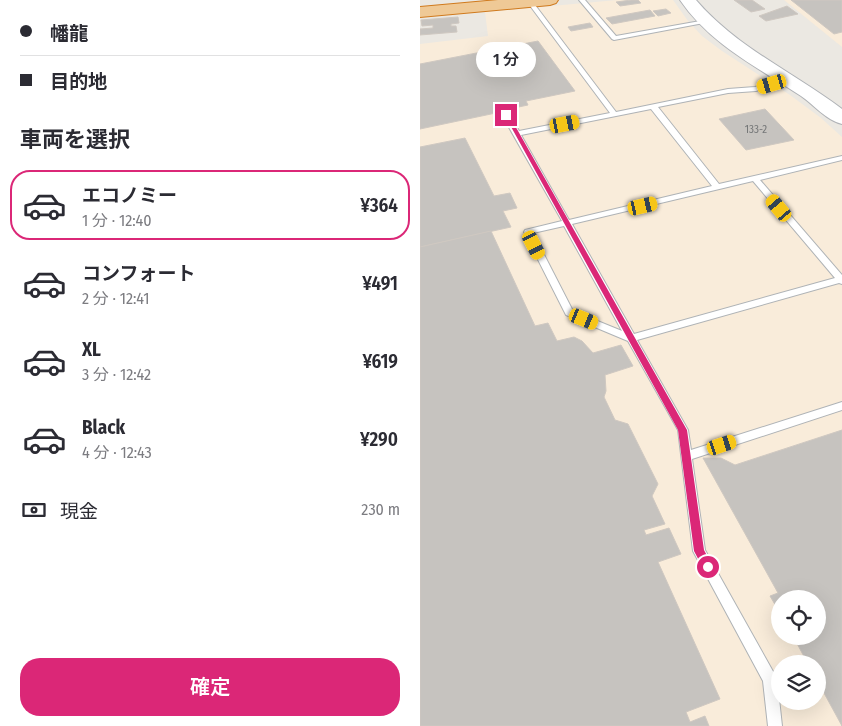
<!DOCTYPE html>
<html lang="ja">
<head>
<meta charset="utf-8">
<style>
	:root { --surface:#fff; --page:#f2f2f3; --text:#2b2b33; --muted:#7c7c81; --line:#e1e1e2; --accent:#db2777 }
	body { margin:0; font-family:"Fira Sans Condensed","Noto Sans JP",sans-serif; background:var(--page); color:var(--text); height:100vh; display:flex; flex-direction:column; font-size:19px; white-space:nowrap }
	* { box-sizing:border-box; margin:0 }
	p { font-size:16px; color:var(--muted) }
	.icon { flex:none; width:28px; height:28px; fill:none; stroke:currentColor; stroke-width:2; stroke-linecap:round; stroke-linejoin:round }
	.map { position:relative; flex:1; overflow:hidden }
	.panel { display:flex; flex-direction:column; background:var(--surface); width:420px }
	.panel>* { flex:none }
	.banner { display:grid; align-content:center; height:110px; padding:0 20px; background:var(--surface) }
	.tools { position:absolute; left:351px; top:590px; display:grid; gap:10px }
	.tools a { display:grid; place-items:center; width:55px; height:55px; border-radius:50%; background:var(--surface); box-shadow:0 5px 20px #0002; font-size:25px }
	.end { position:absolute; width:22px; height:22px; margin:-11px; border:6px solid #db2777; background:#fff; box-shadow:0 0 0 2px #fff }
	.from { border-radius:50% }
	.bubble { position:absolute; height:35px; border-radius:18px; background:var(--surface); box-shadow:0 5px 20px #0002; font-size:16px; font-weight:600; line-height:35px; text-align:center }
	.car { position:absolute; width:15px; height:30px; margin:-15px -8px; border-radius:6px; box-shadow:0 0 4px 1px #0007; background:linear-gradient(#f5c518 24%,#345 0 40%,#f5c518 0 76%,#345 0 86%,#f5c518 0) }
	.banner b { display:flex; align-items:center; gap:18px; height:48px; font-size:19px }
	.banner b+b { border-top:1px solid var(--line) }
	.banner i { width:12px; height:12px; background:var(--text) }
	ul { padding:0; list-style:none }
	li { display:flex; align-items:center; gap:15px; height:70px; margin:0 10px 8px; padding:0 10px; border:2px solid transparent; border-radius:20px }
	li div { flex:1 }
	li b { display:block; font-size:19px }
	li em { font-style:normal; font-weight:600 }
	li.current { border-color:var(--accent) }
	li>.icon { width:45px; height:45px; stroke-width:1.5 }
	h2 { padding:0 20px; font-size:22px; line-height:60px }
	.pay { display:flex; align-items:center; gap:12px; height:55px; padding:0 20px; font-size:19px }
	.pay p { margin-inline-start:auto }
	.action { display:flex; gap:10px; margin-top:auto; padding:10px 20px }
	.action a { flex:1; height:58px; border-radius:20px; background:var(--accent); color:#fff; font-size:20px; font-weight:600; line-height:58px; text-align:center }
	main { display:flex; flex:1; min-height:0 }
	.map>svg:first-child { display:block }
	.commercial { fill:#f9ecda; fill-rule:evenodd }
	.building { fill:#c6c3bf; stroke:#cfc8c1 }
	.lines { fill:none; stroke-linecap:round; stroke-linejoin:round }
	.lane-casing { stroke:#afb3b6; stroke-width:2 }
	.secondary-casing { stroke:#afb2b6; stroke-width:2 }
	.highway-casing { stroke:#d07a1d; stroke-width:2 }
	.lane { fill:#fff; fill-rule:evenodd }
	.secondary { fill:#fff; fill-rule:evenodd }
	.highway { fill:#efc996; fill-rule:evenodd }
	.route { fill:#db2777 }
	.labels { text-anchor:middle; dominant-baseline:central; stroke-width:4; stroke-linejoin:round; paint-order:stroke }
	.far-number-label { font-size:11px; fill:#757778 }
</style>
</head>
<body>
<main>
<section class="panel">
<div class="banner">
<b><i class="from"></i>幡龍</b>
<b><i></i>目的地</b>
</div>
<h2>車両を選択</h2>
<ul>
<li class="current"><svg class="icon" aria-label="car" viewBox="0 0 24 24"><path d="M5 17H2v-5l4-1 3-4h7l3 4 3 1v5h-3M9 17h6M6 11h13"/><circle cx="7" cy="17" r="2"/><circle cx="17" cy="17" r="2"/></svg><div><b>エコノミー</b><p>1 分 · 12:40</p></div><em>¥364</em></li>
<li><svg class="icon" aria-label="car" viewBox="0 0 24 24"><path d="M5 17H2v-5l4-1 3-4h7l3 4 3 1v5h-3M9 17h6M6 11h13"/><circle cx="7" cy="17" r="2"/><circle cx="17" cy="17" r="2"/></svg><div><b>コンフォート</b><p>2 分 · 12:41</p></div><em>¥491</em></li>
<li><svg class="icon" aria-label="car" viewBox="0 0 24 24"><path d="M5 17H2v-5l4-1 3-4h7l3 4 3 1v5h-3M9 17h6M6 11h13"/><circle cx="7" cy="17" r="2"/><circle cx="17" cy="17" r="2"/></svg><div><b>XL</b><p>3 分 · 12:42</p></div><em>¥619</em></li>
<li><svg class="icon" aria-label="car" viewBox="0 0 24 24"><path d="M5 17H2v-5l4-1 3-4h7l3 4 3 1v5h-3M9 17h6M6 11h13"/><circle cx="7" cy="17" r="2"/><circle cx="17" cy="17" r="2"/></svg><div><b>Black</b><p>4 分 · 12:43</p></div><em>¥290</em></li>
</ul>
<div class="pay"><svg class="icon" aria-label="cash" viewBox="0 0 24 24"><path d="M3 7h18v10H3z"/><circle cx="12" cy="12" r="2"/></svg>現金<p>230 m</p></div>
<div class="action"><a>確定</a></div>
</section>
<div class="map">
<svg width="422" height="726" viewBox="0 0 422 726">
	<rect width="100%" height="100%" fill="#ebe8e2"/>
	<g class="commercial">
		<path d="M197 0H253L268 21 282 36 302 51 370 95 401 118 422 137V726H0V44L68 36 65 12ZM360 599H398V636H360ZM360 664H398V701H360Z"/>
		<path d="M364 0H422V47Z"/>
	</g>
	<g class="building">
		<path d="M211 0H218L221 3 200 6 196 2Z"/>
		<path d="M314 0H332L345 9 331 12Z"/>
		<path d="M371 0H422V32L414 34Z"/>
		<path d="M367 6 378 14 346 21 339 16Z"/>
		<path d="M246 9 251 13 238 16 233 11Z"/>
		<path d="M230 10 235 16 192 24 186 18Z"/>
		<path d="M38 17 39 23 31 24V26H36L37 32 0 35V29L13 28V25L2 26 1 20Z"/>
		<path d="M170 23 173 27 151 31 148 27Z"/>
		<path d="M118 41 155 91 106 101 108 105 89 109 90 110 0 129V64Z"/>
		<path d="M345 109 374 140 326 150 299 119Z"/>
		<path d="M45 138 74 196 90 193 97 208 83 211 91 227 0 247V147Z"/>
		<path d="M71 231 115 326 128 323 137 341 154 337 162 341 173 353 201 345 213 366 185 375 186 391 184 397 195 420 208 424 238 484 232 496 245 524 224 530 226 535 249 528 261 554 238 562 300 699 266 712 270 722 285 716 289 726H0V247Z"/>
		<path d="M422 430V726L398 682V664H388L373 636H398V599H360V613L350 596 358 593 283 458H301L315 465Z"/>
	</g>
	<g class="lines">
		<defs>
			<g id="lane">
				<path d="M159 0H165L196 36 286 20 289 22 194 40 192 39Z"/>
				<path d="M108 1H112L196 112 308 89 335 87 370 78V80L336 91 308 93 238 107 299 184 422 156V160L340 180 422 275V284L419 283 217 340 268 430 271 450 422 402V410L272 459 285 550 355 675 357 680 362 726H348L343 681 273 551 258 430 208 341 146 315 104 232 105 230 142 221 82 115 83 113H89L99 131 190 113 108 3ZM231 109 292 186 149 220 101 135ZM333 181 415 278 214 334 152 224ZM144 226 202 331 153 311 113 233Z"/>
			</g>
			<path id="secondary" d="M260 0H276C316 47 373 72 422 109V124C406 120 394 105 381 96 337 67 290 44 260 0Z"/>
			<path id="highway" d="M78 0H138L136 3 130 5 0 17V7Z"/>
		</defs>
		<use href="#lane" class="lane-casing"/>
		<use href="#secondary" class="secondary-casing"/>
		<use href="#highway" class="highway-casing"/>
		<use href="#lane" class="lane"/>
		<use href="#secondary" class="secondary"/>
		<use href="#highway" class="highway"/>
	</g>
	<path class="route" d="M84 114 89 115 267 430 284 550 293 567 291 570H284L274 551 258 430Z"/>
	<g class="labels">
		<g class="far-number-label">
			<text x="336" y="129">133-2</text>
		</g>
	</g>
</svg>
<div class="tools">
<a><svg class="icon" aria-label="locate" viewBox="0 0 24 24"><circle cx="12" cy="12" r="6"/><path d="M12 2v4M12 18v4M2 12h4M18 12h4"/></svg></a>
<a><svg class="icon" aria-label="layers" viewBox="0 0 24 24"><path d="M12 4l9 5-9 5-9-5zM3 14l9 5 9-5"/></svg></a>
</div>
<i class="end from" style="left:288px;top:567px"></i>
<i class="end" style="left:86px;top:115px"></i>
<div class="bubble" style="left:56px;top:42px;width:60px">1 分</div>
<i class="car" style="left:352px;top:84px;rotate:254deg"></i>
<i class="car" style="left:145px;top:124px;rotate:79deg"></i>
<i class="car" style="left:223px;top:206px;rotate:77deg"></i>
<i class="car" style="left:359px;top:208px;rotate:320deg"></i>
<i class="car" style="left:114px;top:245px;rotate:153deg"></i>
<i class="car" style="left:164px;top:319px;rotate:112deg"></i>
<i class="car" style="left:302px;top:445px;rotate:72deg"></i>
</div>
</main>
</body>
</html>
